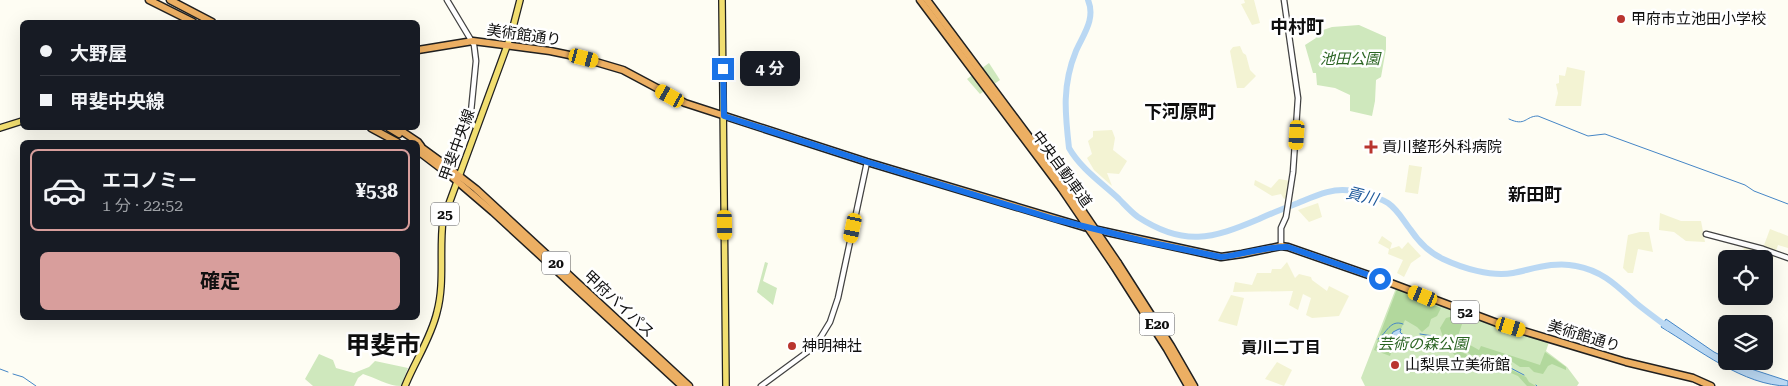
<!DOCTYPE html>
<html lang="ja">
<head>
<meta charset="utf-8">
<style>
	:root { --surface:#171b24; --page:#20242c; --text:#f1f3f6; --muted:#9ea1a6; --line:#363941; --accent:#d89e9c }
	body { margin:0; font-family:"Roboto Serif","Noto Sans JP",serif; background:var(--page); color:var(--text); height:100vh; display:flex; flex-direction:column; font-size:19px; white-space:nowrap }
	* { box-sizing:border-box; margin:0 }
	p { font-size:16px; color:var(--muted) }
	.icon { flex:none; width:28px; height:28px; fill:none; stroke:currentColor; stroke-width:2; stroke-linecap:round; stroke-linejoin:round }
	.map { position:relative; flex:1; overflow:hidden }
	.side { position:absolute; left:20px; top:140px; width:400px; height:180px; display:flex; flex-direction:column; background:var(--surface); border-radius:8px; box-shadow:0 5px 20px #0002 }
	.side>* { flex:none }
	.top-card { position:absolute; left:20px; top:20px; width:400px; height:110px; border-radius:8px; box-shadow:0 5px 20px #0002; display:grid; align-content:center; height:110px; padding:0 20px; background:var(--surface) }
	.buttons { position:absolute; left:1718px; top:250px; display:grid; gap:10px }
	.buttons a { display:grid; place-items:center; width:55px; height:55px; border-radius:8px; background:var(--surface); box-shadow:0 5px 20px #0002; font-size:25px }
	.end { position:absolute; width:22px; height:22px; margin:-11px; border:6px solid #1a73e8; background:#fff; box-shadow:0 0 0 2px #fff }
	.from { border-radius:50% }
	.bubble { position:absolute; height:35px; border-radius:8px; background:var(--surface); box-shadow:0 5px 20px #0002; font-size:16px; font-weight:700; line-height:35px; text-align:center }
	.car { position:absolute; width:15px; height:30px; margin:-15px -8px; border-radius:6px; box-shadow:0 0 4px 1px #0007; background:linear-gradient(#f5c518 24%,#345 0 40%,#f5c518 0 76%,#345 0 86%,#f5c518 0) }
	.top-card b { display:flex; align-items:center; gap:18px; height:48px; font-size:19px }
	.top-card b+b { border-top:1px solid var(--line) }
	.top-card i { width:12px; height:12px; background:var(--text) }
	ul { padding:9px 0 0; list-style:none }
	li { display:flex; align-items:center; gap:15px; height:82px; margin:0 10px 8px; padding:0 10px; border:2px solid var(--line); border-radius:8px }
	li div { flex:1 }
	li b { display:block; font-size:19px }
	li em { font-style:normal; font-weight:700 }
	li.active { border-color:var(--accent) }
	li>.icon { width:45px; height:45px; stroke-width:1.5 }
	.button { display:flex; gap:10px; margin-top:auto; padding:10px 20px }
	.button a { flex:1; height:58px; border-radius:8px; background:var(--accent); color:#111; font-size:20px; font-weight:700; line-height:58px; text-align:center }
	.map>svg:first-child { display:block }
	.farmland { fill:#f3f3d3 }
	.green { fill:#cfe8bd }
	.forest { fill:#b2d89d }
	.water { fill:#bad8f3; stroke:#4586c6 }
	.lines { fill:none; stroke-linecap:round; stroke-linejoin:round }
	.stream { stroke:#4586c6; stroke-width:1 }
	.river { stroke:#bad8f3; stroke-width:6 }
	.minor-casing { stroke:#424242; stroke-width:7 }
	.major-casing { stroke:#202020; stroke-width:8 }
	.highway-casing { stroke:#202020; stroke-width:9 }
	.minor { stroke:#fff; stroke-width:4.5 }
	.major { stroke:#f1de70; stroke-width:5.5 }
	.highway { stroke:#ecaf63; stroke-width:6 }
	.highway-bridge-casing { stroke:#202020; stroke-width:9; stroke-linecap:butt }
	.highway-bridge { stroke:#ecaf63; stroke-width:6 }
	.route { stroke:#1a73e8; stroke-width:6 }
	.poi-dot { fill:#b9352e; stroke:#fff; stroke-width:2 }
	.labels { text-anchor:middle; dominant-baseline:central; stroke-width:5; stroke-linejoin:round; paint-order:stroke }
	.shield { fill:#fff; stroke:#575757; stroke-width:1 }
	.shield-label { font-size:14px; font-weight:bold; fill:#0f0f0f }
	.poi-label { font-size:15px; fill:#0f0f0f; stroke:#fff; text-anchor:start }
	.street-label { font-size:15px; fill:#0f0f0f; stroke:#fff }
	.park-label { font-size:15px; font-style:italic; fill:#2a6422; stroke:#fff }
	.water-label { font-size:16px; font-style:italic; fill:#1e599b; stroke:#fff }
	.neighbourhood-label { font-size:16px; font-weight:bold; fill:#0f0f0f; stroke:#fff }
	.quarter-label { font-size:18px; font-weight:bold; fill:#0f0f0f; stroke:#fff }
	.town-label { font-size:25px; font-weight:bold; fill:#0f0f0f; stroke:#fff }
</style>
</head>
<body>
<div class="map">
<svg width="1788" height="386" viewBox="0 0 1788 386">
	<rect width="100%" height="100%" fill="#fefdf3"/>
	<g class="farmland">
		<path d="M1244 0H1254L1260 23 1252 25 1241 4 1245 3Z"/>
		<path d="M1240 46 1243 53 1246 55 1250 70 1256 76 1244 88H1237L1230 51 1233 47Z"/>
		<path d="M1567 67 1585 71 1581 106H1555L1558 93 1556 84 1559 83V75L1565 76Z"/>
		<path d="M1112 130 1115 138 1113 150 1127 161 1119 174 1107 173 1112 186 1094 170 1087 158 1092 154 1088 141 1093 137V131Z"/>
		<path d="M1409 165 1422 167 1418 194 1405 192Z"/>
		<path d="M1279 179 1291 181 1289 196 1284 199 1281 194 1272 196 1254 185 1255 180 1271 188Z"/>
		<path d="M1318 203 1322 217 1309 222 1298 210Z"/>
		<path d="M1660 213 1681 221H1701L1705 242 1686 241 1674 232 1659 230Z"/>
		<path d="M1770 229 1788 236V248L1778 245 1764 286V259H1741L1745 244 1763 248Z"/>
		<path d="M1640 232H1649L1653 252 1638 249 1633 273H1628L1623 268 1628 235Z"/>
		<path d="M1382 236 1392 243 1390 249 1399 246 1402 249 1408 242 1421 256 1411 263 1404 277 1397 273 1403 260 1388 254 1389 249 1378 243Z"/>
		<path d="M1287 262 1295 278 1299 274 1311 277 1312 280 1327 291 1329 286 1349 296 1339 316 1312 318 1306 315 1311 298 1303 294 1298 310 1289 305 1293 291 1233 292 1235 282 1252 285 1257 273H1271L1272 269H1281Z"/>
		<path d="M1231 295 1244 298 1237 326 1218 321Z"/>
		<path d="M1277 362 1292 370 1284 386 1265 379Z"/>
	</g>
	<g class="green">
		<path d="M1359 25 1386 37V49L1381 77 1376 80 1375 101 1372 116 1350 111V95L1335 88 1317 85 1316 73H1313L1305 45 1316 38 1314 33 1332 27Z"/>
		<path d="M989 63 1000 80 980 94 967 79Z"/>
		<path d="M765 262 768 263 763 281 777 288 773 305 757 292Z"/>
		<path d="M1396 288 1466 316 1549 342 1546 351 1567 367 1579 383 1577 386H1365L1361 378Z"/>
		<path d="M319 354 333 360 336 368 354 373 369 367 375 361 408 368 401 386C388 386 376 378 363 374L358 378 354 386H313L305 379Z"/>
	</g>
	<g class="forest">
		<path d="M1397 289 1441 308 1437 316 1431 319 1429 326 1422 332 1417 327 1405 320 1401 329 1393 332 1388 339V343L1393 348 1390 356 1374 350Z"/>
		<path d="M1450 317 1463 321 1457 339H1452L1449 345 1443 337 1440 328 1446 318Z"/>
		<path d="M1461 340 1479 350 1481 346 1540 365 1545 352 1566 367V370L1552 364 1548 366 1543 374 1534 372 1529 367H1520L1511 361 1496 355H1471L1462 349 1459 343Z"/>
		<path d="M1450 348 1466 354 1474 362H1486L1510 369 1526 377 1529 382 1536 386H1527L1518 376 1504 370 1502 372 1484 365 1482 369C1469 364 1455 360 1450 348Z"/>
	</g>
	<g class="water">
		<path d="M1666 319 1714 352 1726 358V361H1732L1742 366 1788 381V386C1744 386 1698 349 1661 327Z"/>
		<path d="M1399 329H1401L1400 332 1402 334 1412 338V342L1408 341 1407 344 1398 341 1395 348 1391 346 1389 340 1393 332Z"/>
	</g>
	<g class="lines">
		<g class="stream">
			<path d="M1509 119C1526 127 1525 116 1538 116L1588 136 1605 134 1745 185 1754 191 1788 204"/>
			<path d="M1420 334 1433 336"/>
			<path d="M1378 339C1387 333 1390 319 1403 324"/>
			<path d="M1474 361 1503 364 1524 375"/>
			<path d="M0 369 8 372"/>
			<path d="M13 374 23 377 36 386"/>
			<path d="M1536 385 1537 386"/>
		</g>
		<path class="river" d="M1088 0C1096 19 1083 35 1076 51 1062 85 1065 113 1069 148 1081 169 1102 183 1119 199 1125 205 1131 212 1138 217 1184 247 1212 239 1259 219 1272 213 1285 208 1298 203 1315 196 1333 187 1352 191 1364 194 1377 196 1388 203 1398 210 1403 220 1410 229 1418 241 1430 253 1443 259 1462 268 1491 277 1513 273 1533 269 1555 261 1576 266 1603 271 1617 286 1636 303 1647 312 1658 320 1669 328"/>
		<defs>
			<g id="minor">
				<path d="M447 0 474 45 476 61 470 122 476 127"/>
				<path d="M1706 234 1763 249 1788 258"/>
				<path d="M1281 246V228L1286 217 1293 172 1298 98 1284 0"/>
				<path d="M761 386 810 350 819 340 830 322 838 298 867 162"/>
			</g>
			<g id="major">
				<path d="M722 0 726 386"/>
				<path d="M0 128 22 121"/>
				<path d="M405 386C415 361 431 338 437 312 445 283 439 250 443 220L511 35 520 0"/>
			</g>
			<g id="highway">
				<path d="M149 0 193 22"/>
				<path d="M170 0 212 22"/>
				<path d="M920 0 1061 188"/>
				<path d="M927 0 1065 185"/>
				<path d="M418 50 473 41 550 51 579 57 623 70 685 103 867 162 1084 227 1221 257 1242 254 1281 246 1288 247 1380 279 1500 324 1626 362 1693 378 1711 386"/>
				<path d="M371 128 397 142"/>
				<path d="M389 128 399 134"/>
				<path d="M397 128 418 142 421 146"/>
				<path d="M418 145 444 164 476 189 689 386"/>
				<path d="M418 151 451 176 493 212 682 386"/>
				<path d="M1118 263 1171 346 1194 386"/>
				<path d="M1114 266 1167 349 1188 386"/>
			</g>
		</defs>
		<use href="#minor" class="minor-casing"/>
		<use href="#major" class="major-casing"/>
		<use href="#highway" class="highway-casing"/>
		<use href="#minor" class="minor"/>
		<use href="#major" class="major"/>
		<use href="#highway" class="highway"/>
		<defs>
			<g id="highway-bridge">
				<path d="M1065 185 1118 263"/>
				<path d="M1061 188 1114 266"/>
			</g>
		</defs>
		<use href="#highway-bridge" class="highway-bridge-casing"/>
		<use href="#highway-bridge" class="highway-bridge"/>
	</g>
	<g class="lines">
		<path class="route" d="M723 69 724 116 867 162 1054 219 1148 242 1221 257C1243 255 1266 246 1288 247L1380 279"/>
	</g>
	<g class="poi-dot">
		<circle cx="1621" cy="19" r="5"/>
		<path d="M1368.5 139.5h5v5h5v5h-5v5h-5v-5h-5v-5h5z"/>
		<circle cx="792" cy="346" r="5"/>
		<circle cx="1395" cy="365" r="5"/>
	</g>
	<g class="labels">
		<g class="shield">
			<rect x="431" y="202.5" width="28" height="23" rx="4"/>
			<rect x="542" y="251.5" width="28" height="23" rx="4"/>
			<rect x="1451" y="300.5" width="28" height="23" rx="4"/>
			<rect x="1139.5" y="312.5" width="35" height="23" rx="4"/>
		</g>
		<g class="shield-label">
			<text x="445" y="214">25</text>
			<text x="556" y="263">20</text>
			<text x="1465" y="312">52</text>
			<text x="1157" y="324">E20</text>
		</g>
		<g class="poi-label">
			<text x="1631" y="19">甲府市立池田小学校</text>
			<text x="1382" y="147">貢川整形外科病院</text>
			<text x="802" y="346">神明神社</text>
			<text x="1405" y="365">山梨県立美術館</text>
		</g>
		<g class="street-label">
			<text transform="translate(524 35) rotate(8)">美術館通り</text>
			<text transform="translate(457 145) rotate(-70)">甲斐中央線</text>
			<text transform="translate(1062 169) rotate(54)">中央自動車道</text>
			<text transform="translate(619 304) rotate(43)">甲府バイパス</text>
			<text transform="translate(1584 336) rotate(17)">美術館通り</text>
		</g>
		<g class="park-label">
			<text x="1350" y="59">池田公園</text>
			<text x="1423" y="344">芸術の森公園</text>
		</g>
		<g class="water-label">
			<text transform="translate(1362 196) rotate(14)">貢川</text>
		</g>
		<g class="neighbourhood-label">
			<text x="1281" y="347">貢川二丁目</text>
		</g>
		<g class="quarter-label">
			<text x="1297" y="26">中村町</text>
			<text x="1180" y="111">下河原町</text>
			<text x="1535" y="194">新田町</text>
		</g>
		<g class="town-label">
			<text x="383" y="345">甲斐市</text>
		</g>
	</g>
</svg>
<div class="buttons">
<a><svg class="icon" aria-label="locate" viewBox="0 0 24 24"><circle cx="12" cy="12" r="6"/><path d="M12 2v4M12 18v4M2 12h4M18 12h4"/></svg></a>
<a><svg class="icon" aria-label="layers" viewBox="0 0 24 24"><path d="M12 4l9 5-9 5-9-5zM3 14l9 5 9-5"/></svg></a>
</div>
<i class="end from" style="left:1380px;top:279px"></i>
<i class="end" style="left:723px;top:69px"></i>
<div class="bubble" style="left:740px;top:51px;width:60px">4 分</div>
<i class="car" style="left:584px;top:58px;rotate:105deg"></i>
<i class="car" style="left:670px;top:96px;rotate:299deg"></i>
<i class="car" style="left:1297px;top:135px;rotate:184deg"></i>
<i class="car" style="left:725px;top:225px;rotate:179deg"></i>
<i class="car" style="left:853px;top:228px;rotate:192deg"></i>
<i class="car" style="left:1423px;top:296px;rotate:292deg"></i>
<i class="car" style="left:1511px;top:327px;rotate:107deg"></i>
<div class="top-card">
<b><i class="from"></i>大野屋</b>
<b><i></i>甲斐中央線</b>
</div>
<section class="side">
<ul>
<li class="active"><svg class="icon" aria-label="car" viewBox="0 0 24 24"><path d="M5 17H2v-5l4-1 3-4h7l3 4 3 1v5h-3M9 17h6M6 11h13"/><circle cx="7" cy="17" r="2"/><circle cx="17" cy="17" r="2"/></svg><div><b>エコノミー</b><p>1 分 · 22:52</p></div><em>¥538</em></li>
</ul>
<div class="button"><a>確定</a></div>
</section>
</div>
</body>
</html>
